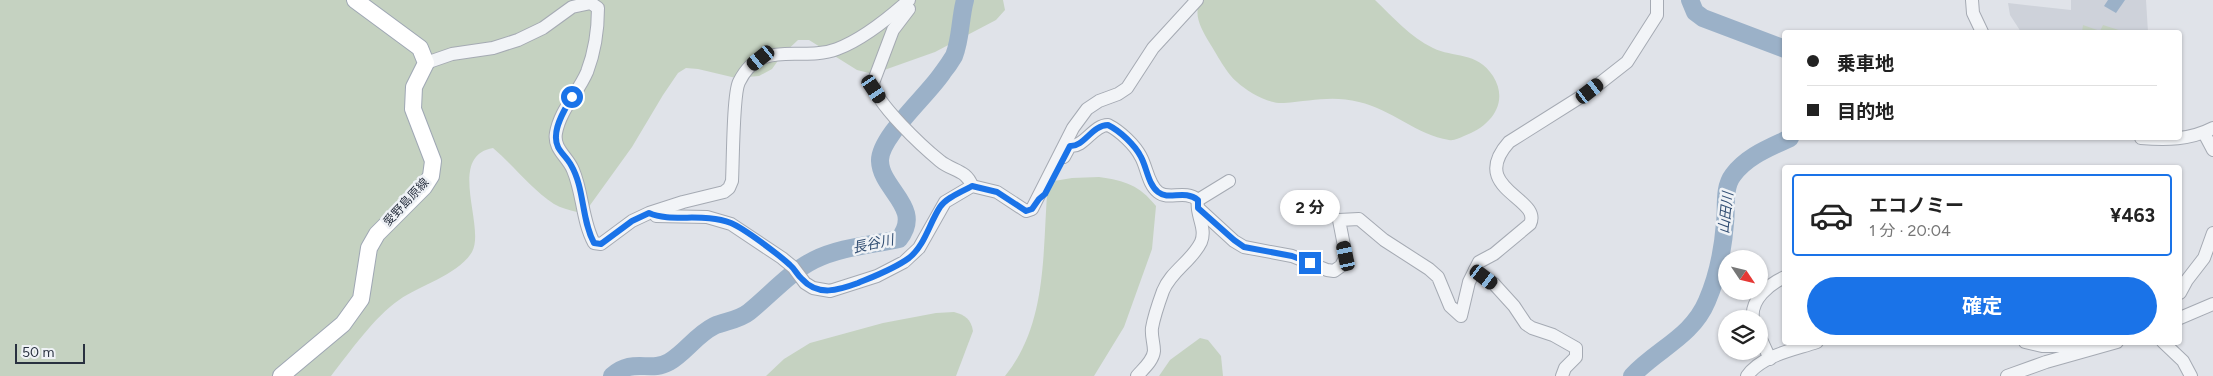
<!DOCTYPE html>
<html lang="ja">
<head>
<meta charset="utf-8">
<style>
	:root { --surface:#fff; --page:#f2f2f2; --text:#222; --muted:#767676; --line:#e0e0e0; --accent:#1a73e8 }
	body { margin:0; font-family:Figtree,"Noto Sans JP",sans-serif; background:var(--page); color:var(--text); height:100vh; display:flex; flex-direction:column; font-size:19px; white-space:nowrap }
	* { box-sizing:border-box; margin:0 }
	p { font-size:16px; color:var(--muted) }
	.icon { flex:none; width:28px; height:28px; fill:none; stroke:currentColor; stroke-width:2; stroke-linecap:round; stroke-linejoin:round }
	.map { position:relative; flex:1; overflow:hidden }
	.panel { position:absolute; left:1782px; top:165px; width:400px; height:180px; display:flex; flex-direction:column; background:var(--surface); border-radius:5px; box-shadow:0 1px 4px #0004 }
	.panel>* { flex:none }
	.top-card { position:absolute; left:1782px; top:30px; width:400px; height:110px; border-radius:5px; box-shadow:0 1px 4px #0004; display:grid; align-content:center; height:110px; padding:0 25px; background:var(--surface) }
	.needle { width:32px; rotate:125deg }
	.tools { position:absolute; left:1718px; top:250px; display:grid; gap:10px }
	.tools a { display:grid; place-items:center; width:50px; height:50px; border-radius:50%; background:var(--surface); box-shadow:0 1px 4px #0004; font-size:25px }
	.scale { position:absolute; left:15px; bottom:12px; width:70px; box-sizing:border-box; padding-left:5px; border:2px solid #293140; border-top:0; font-size:14px; line-height:18px; white-space:nowrap; color:#293140; -webkit-text-stroke:4px #eff2f6; paint-order:stroke }
	.end { position:absolute; width:22px; height:22px; margin:-11px; border:6px solid #1a73e8; background:#fff; box-shadow:0 0 0 2px #fff }
	.from { border-radius:50% }
	.bubble { position:absolute; height:35px; border-radius:18px; background:var(--surface); box-shadow:0 1px 4px #0004; font-size:16px; font-weight:700; line-height:35px; text-align:center }
	.car { position:absolute; width:15px; height:30px; margin:-15px -8px; border-radius:6px; box-shadow:0 0 4px 1px #0007; background:linear-gradient(#222 24%,#8ab4d8 0 40%,#222 0 76%,#8ab4d8 0 86%,#222 0) }
	.top-card b { display:flex; align-items:center; gap:18px; height:48px; font-size:19px }
	.top-card b+b { border-top:1px solid var(--line) }
	.top-card i { width:12px; height:12px; background:var(--text) }
	ul { padding:9px 0 0; list-style:none }
	li { display:flex; align-items:center; gap:15px; height:82px; margin:0 10px 8px; padding:0 15px; border:2px solid var(--line); border-radius:5px }
	li div { flex:1 }
	li b { display:block; font-size:19px }
	li em { font-style:normal; font-weight:700 }
	li.on { border-color:var(--accent) }
	li>.icon { width:45px; height:45px; stroke-width:1.5 }
	.action { display:flex; gap:10px; margin-top:auto; padding:10px 25px }
	.action a { flex:1; height:58px; border-radius:30px; background:var(--accent); color:#fff; font-size:20px; font-weight:700; line-height:58px; text-align:center }
	.map>svg:first-child { display:block }
	.built { fill:#ced2da }
	.green { fill:#c5d2c1 }
	.water { fill:#9bb1c8 }
	.lines { fill:none; stroke-linecap:round; stroke-linejoin:round }
	.river { stroke:#9bb1c8; stroke-width:18 }
	.minor-casing { stroke:#a5aab3; stroke-width:14 }
	.major-casing { stroke:#9fa7b4; stroke-width:18 }
	.minor { stroke:#f2f4f7; stroke-width:12 }
	.major { stroke:#fff; stroke-width:16 }
	.route { stroke:#1a73e8; stroke-width:6 }
	.labels { text-anchor:middle; dominant-baseline:central; stroke-width:5; stroke-linejoin:round; paint-order:stroke }
	.street-label { font-size:12px; fill:#293140; stroke:#eff2f6 }
	.water-label { font-size:14px; font-style:italic; fill:#334f73; stroke:#eff2f6 }
</style>
</head>
<body>
<div class="map">
<svg width="2213" height="376" viewBox="0 0 2213 376">
	<rect width="100%" height="100%" fill="#e0e3e9"/>
	<path class="built" d="M2071 0H2146L2148 32H2021L2010 15 2008 3 2071 10Z"/>
	<g class="green">
		<path d="M0 0H1003L1005 10 996 20 935 52 873 74 857 70 809 40H798L782 55 772 69 759 76 736 78 698 69 686 68 678 73 663 95 632 147 588 208 577 212C569 210 561 208 554 204 531 189 514 166 493 148 446 156 486 227 472 252 458 275 420 285 399 300 375 316 349 353 331 376H0Z"/>
		<path d="M1201 0H1375C1393 17 1410 37 1433 48 1453 58 1477 51 1493 76 1510 103 1490 127 1464 136 1459 138 1454 141 1449 140 1417 135 1391 109 1359 102 1332 95 1311 101 1284 103 1268 104 1248 92 1237 82 1227 74 1216 53 1209 42 1202 30 1192 14 1201 0Z"/>
		<path d="M2083 25 2100 31 2103 25 2125 32H2082Z"/>
		<path d="M1099 177C1126 181 1139 185 1156 206L1152 249 1124 327 1094 376H1005C1049 322 1042 248 1048 182L1072 178Z"/>
		<path d="M954 312C965 315 971 319 973 331L956 376H766L784 359 810 343 883 323 936 313Z"/>
		<path d="M1200 338 1208 340 1221 356 1223 376H1159L1170 360Z"/>
	</g>
	<path class="water" d="M2108 0H2125L2116 13 2104 6Z"/>
	<g class="lines">
		<g class="river">
			<path d="M1690 0 1695 12 1703 18 1785 49"/>
			<path d="M612 376C633 357 650 373 669 362 686 352 696 335 714 326 726 321 739 320 749 312 770 295 790 272 814 260 840 247 871 245 899 239 924 208 881 190 880 161 879 137 930 93 943 72 947 67 951 61 954 56 961 39 960 18 965 0"/>
			<path d="M1632 376C1657 349 1692 337 1707 301 1717 278 1723 249 1725 223 1727 208 1723 188 1733 175 1747 156 1769 148 1790 138"/>
		</g>
		<defs>
			<g id="minor">
				<path d="M1972 0 1973 13 1982 32"/>
				<path d="M909 9 893 30 873 83C874 102 924 148 940 161 952 171 967 170 972 186"/>
				<path d="M426 63 452 54 493 48 518 40 543 28 572 7 591 3 598 8C598 30 595 51 587 72 578 93 560 110 556 133 553 149 568 157 573 170 583 193 582 221 594 243L601 244 632 221 649 213 683 202 724 192 729 188 732 181C733 163 733 94 739 82 761 37 801 63 837 49 861 40 890 17 909 0"/>
				<path d="M2204 133 2213 150"/>
				<path d="M2141 138C2166 140 2190 140 2213 128"/>
				<path d="M1064 157 1070 146C1084 148 1093 125 1108 125 1120 131 1135 145 1141 157 1147 168 1148 184 1158 192 1169 201 1184 189 1198 200"/>
				<path d="M1198 208 1234 241 1244 247 1292 256 1327 270 1334 271 1341 266 1346 256 1339 220 1359 219 1384 240 1429 269 1438 277 1450 306 1461 316 1469 282 1479 262 1494 254 1530 224C1543 198 1467 189 1509 142L1590 91 1627 62 1657 15V0"/>
				<path d="M656 216 707 217 731 224 782 258 793 267 805 283 813 288 830 291 877 276 904 262 919 248 945 202 972 186 997 192 1026 211 1032 209 1073 128 1087 109 1099 101 1118 94 1127 88 1153 48 1197 0"/>
				<path d="M1475 270 1494 284 1514 306 1526 324 1532 328 1553 335 1576 348V357L1565 368 1562 376"/>
				<path d="M2180 293 2187 280 2204 258 2213 233"/>
				<path d="M2180 318 2213 304"/>
				<path d="M1753 319C1750 300 1769 284 1785 277"/>
				<path d="M1759 335 1770 359"/>
				<path d="M2025 342 2042 346H2091"/>
				<path d="M2163 342 2183 361 2191 376"/>
				<path d="M1137 376C1143 369 1153 361 1154 351 1154 343 1151 336 1152 328 1154 316 1159 302 1163 291 1171 271 1192 261 1201 242 1207 228 1195 214 1198 200L1229 181"/>
				<path d="M1747 376C1762 355 1794 350 1817 342"/>
				<path d="M2007 376 2046 362 2117 342"/>
			</g>
			<path id="major" d="M281 376 343 324 361 299 369 248 377 234 424 187 431 176 433 161 413 109 414 87 426 63 420 48 355 0"/>
		</defs>
		<use href="#minor" class="minor-casing"/>
		<use href="#major" class="major-casing"/>
		<use href="#minor" class="minor"/>
		<use href="#major" class="major"/>
	</g>
	<g class="lines">
		<path class="route" d="M572 97C566 107 556 123 556 136 555 150 565 154 571 165 585 189 581 219 594 243L601 244 632 221 649 213C671 223 704 212 731 223 745 229 778 254 790 265 795 269 797 275 802 279 818 297 839 290 858 283 875 276 894 269 909 258 925 245 929 224 940 207 947 197 962 192 972 186L997 192 1026 211 1032 209 1039 199 1045 194 1070 146C1084 147 1092 125 1108 125 1120 131 1135 145 1141 157 1147 168 1148 184 1158 192 1169 201 1184 189 1198 200V208L1234 240 1244 247 1292 256 1310 263"/>
	</g>
	<g class="labels">
		<g class="street-label">
			<text transform="translate(406 202) rotate(-47)">愛野島原線</text>
		</g>
		<g class="water-label">
			<text transform="translate(1726 213) rotate(-84)">山田川</text>
			<text transform="translate(873 244) rotate(-12)">長谷川</text>
		</g>
	</g>
</svg>
<div class="tools">
<a><svg class="needle" viewBox="-14 -14 28 28"><path d="M0-13l5 13h-10z" fill="#e53935"/><path d="M0 13l5-13h-10z" fill="#767676"/></svg></a>
<a><svg class="icon" aria-label="layers" viewBox="0 0 24 24"><path d="M12 4l9 5-9 5-9-5zM3 14l9 5 9-5"/></svg></a>
</div>
<div class="scale">50 m</div>
<i class="end from" style="left:572px;top:97px"></i>
<i class="end" style="left:1310px;top:263px"></i>
<div class="bubble" style="left:1280px;top:190px;width:60px">2 分</div>
<i class="car" style="left:761px;top:58px;rotate:231deg"></i>
<i class="car" style="left:874px;top:89px;rotate:146deg"></i>
<i class="car" style="left:1590px;top:91px;rotate:52deg"></i>
<i class="car" style="left:1346px;top:256px;rotate:348deg"></i>
<i class="car" style="left:1484px;top:277px;rotate:127deg"></i>
<div class="top-card">
<b><i class="from"></i>乗車地</b>
<b><i></i>目的地</b>
</div>
<section class="panel">
<ul>
<li class="on"><svg class="icon" aria-label="car" viewBox="0 0 24 24"><path d="M5 17H2v-5l4-1 3-4h7l3 4 3 1v5h-3M9 17h6M6 11h13"/><circle cx="7" cy="17" r="2"/><circle cx="17" cy="17" r="2"/></svg><div><b>エコノミー</b><p>1 分 · 20:04</p></div><em>¥463</em></li>
</ul>
<div class="action"><a>確定</a></div>
</section>
</div>
</body>
</html>
